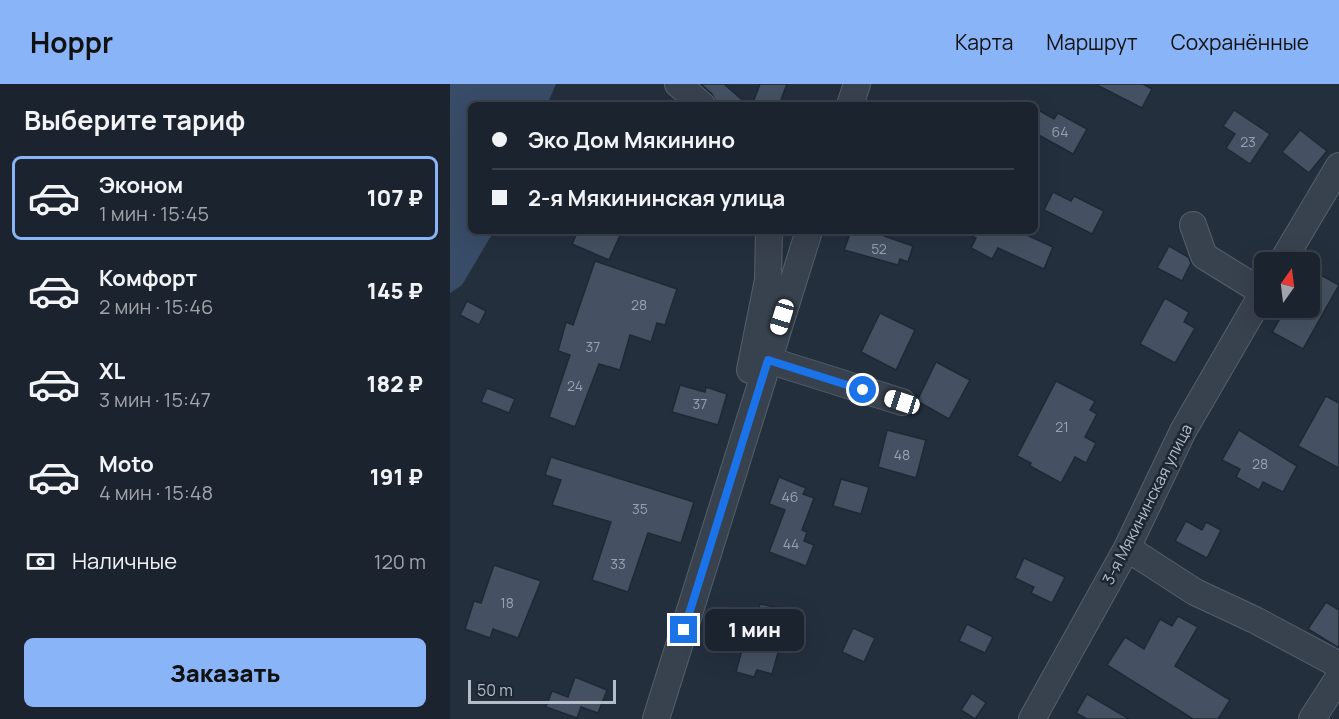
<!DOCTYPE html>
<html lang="ru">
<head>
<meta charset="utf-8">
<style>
	:root { --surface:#1b232e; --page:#242b36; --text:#f1f3f6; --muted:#a0a4aa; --line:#39404a; --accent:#8ab4f8 }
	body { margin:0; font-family:Manrope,sans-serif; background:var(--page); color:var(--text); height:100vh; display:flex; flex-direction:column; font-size:22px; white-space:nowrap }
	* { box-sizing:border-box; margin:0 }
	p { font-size:20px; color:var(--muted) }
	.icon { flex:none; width:33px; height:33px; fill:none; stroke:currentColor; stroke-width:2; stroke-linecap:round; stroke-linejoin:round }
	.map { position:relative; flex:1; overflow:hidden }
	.panel { display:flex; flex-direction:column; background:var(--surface); width:450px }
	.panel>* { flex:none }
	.guide { position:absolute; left:18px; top:18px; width:570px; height:132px; border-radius:9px; box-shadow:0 6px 24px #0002,0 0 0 2px var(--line); display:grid; align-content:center; height:132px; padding:0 24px; background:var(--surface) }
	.needle { width:39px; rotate:14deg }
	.fabs { position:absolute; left:804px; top:168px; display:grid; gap:12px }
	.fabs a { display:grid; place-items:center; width:66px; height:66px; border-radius:9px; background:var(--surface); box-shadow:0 6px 24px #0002,0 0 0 2px var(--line); font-size:30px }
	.scale { position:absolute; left:18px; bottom:15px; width:148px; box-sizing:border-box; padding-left:6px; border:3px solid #b4bcc9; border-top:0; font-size:16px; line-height:21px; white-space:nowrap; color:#b4bcc9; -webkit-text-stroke:4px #1d2633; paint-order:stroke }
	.end { position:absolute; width:27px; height:27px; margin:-14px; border:8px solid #1a73e8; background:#fff; box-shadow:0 0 0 3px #fff }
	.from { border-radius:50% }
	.bubble { position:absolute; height:42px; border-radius:9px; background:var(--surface); box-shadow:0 6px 24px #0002,0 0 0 2px var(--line); font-size:20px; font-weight:800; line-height:42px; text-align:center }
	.car { position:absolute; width:18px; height:36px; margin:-18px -9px; border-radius:8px; box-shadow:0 0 4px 2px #0007; background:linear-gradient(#fff 24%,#345 0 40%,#fff 0 76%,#345 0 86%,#fff 0) }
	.guide b { display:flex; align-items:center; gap:21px; height:57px; font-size:22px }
	.guide b+b { border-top:2px solid var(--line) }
	.guide i { width:15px; height:15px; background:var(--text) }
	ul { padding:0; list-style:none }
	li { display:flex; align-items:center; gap:18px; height:84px; margin:0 12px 9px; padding:0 12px; border:3px solid transparent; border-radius:9px }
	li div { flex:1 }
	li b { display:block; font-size:22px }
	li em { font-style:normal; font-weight:800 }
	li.current { border-color:var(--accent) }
	li>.icon { width:54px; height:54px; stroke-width:1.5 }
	h2 { padding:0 24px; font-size:27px; line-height:72px }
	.pay { display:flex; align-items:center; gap:15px; height:66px; padding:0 24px; font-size:22px }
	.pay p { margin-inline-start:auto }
	.button { display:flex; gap:12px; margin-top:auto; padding:12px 24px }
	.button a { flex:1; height:69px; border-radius:9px; background:var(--accent); color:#111; font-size:24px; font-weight:800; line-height:69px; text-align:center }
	header { display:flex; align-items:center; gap:36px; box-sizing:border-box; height:84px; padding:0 30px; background:var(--accent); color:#111 }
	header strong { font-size:28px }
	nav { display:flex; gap:33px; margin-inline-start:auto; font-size:21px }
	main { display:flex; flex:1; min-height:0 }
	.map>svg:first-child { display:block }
	.water { fill:#394c67 }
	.building { fill:#455162; stroke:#1f2835; stroke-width:1.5 }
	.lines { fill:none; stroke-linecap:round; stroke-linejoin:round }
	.minor-casing { stroke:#565f6c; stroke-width:28 }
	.minor { stroke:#38414e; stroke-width:26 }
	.route { stroke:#1a73e8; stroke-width:8 }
	.labels { text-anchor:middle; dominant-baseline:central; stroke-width:5; stroke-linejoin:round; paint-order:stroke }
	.number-label { font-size:14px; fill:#98a1af }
	.street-label { font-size:16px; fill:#b4bcc9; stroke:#1d2633 }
</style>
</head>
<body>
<header>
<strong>Hoppr</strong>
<nav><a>Карта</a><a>Маршрут</a><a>Сохранённые</a></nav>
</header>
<main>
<section class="panel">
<h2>Выберите тариф</h2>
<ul>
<li class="current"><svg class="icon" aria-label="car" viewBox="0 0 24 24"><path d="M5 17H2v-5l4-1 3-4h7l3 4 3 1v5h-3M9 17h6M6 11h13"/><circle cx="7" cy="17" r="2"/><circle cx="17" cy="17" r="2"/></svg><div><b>Эконом</b><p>1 мин · 15:45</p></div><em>107 ₽</em></li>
<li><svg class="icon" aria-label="car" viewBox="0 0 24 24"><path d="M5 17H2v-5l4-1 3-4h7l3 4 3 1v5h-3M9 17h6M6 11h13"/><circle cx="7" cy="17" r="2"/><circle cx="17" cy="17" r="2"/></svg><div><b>Комфорт</b><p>2 мин · 15:46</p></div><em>145 ₽</em></li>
<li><svg class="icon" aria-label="car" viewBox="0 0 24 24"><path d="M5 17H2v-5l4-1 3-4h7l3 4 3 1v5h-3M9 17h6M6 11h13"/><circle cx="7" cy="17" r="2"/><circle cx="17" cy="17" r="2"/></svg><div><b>XL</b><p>3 мин · 15:47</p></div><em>182 ₽</em></li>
<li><svg class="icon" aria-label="car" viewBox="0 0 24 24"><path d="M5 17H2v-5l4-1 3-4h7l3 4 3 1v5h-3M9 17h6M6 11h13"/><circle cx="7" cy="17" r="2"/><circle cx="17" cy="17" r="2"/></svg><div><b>Moto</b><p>4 мин · 15:48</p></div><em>191 ₽</em></li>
</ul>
<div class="pay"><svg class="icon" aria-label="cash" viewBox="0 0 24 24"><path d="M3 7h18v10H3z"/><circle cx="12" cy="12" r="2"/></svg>Наличные<p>120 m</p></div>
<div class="button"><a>Заказать</a></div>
</section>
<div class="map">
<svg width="889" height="635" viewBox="0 0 889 635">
	<rect width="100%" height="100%" fill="#242f3e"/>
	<path class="water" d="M0 0H106L97 21H21V147H44L12 201 0 209Z"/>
	<g class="building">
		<path d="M251 0H274L298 21H267L262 10Z"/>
		<path d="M310 0H337L329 21H302Z"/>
		<path d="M645 0H693L702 5 692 24Z"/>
		<path d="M585 24 604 35 608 29 637 45 623 70 585 49Z"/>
		<path d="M784 26 820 50 800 80 776 64 785 50 773 42Z"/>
		<path d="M850 46 877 67 859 89 832 68Z"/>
		<path d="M603 108 621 117 624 112 654 127 642 150 594 126Z"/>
		<path d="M128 147H172L159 176 122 160Z"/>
		<path d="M401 147H435L434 152 463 162 458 178 450 175 448 181 394 166Z"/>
		<path d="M511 147H568L603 163 594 185 548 164 542 175 521 164 526 154Z"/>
		<path d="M719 162 738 173 741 179 732 197 707 184Z"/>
		<path d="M145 177 227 205 215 241 207 239 201 258 180 251 170 286 149 280 125 343 99 333 120 271 108 267 116 238 123 241Z"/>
		<path d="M860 185 889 201 853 265 822 248 836 224H860Z"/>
		<path d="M715 214 739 228 734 238 745 244 725 279 690 260Z"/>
		<path d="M17 217 36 227 29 241 10 231Z"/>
		<path d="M430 229 465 246 446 286 411 268Z"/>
		<path d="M486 278 520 296 499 335 467 317Z"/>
		<path d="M606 297 645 317 640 326 647 330 635 353 646 359 636 379 625 373 611 399 580 382 581 379 567 372Z"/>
		<path d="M230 301 255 308 256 303 277 310 268 341 222 328Z"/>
		<path d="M37 304 65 315 59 329 31 318Z"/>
		<path d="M876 312 889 319V384L848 362Z"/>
		<path d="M437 346 476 356 466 394 428 383Z"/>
		<path d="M789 346 847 382 833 408 813 398 809 406 786 393 790 385 772 376Z"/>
		<path d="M101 373 244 418 231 459 198 449 178 508 142 496 161 438 102 421 111 396 95 391Z"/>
		<path d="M329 393 356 404 353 410 364 414 352 446 357 448 354 457 364 461 356 482 319 468 335 426 319 420Z"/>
		<path d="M391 395 419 403 411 430 383 422Z"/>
		<path d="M736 437 752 446 756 438 771 446 757 474 725 457Z"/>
		<path d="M574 474 615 493 602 519 581 509 584 503 565 494Z"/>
		<path d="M44 481 91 497 68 554 43 545 40 554 15 545 24 517 31 519Z"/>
		<path d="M876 518 889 526V564L858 545Z"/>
		<path d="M310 520 355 529 350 548 335 544 322 590 307 586 304 593 286 588 293 562 299 564Z"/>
		<path d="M728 532 748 543 725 582 780 616 768 635H743L657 581 675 553 694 565 710 535 722 542Z"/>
		<path d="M517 540 543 553 535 569 509 557Z"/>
		<path d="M403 544 425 554 414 578 392 568Z"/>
		<path d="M125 593 157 606 148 629 131 623 127 634 96 623 102 607 118 613Z"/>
		<path d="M522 609 536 619 525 635 511 626Z"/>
		<path d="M637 610 679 635H637L626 629Z"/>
	</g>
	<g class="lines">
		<defs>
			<g id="minor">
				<path d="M228 0 252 21"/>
				<path d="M400 21 407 0"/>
				<path d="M743 141 754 172 814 209"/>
				<path d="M832 178 889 82"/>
				<path d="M318 276 452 318"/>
				<path d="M300 286 318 196 319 147"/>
				<path d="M677 464 745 508 805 536 889 581"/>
				<path d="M206 635 359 147"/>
				<path d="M582 635 677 464 733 347 814 207"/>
				<path d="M862 635 889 593"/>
			</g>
		</defs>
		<use href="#minor" class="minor-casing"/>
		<use href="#minor" class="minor"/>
	</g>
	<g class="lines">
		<path class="route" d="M234 546 318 276 413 306"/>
	</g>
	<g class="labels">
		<g class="number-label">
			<text x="610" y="47">64</text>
			<text x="798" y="57">23</text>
			<text x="429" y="164">52</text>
			<text x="189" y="220">28</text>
			<text x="143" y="262">37</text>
			<text x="125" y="301">24</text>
			<text x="250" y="319">37</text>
			<text x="612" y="342">21</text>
			<text x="452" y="370">48</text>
			<text x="810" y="379">28</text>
			<text x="340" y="412">46</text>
			<text x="190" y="424">35</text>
			<text x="341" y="459">44</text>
			<text x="168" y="479">33</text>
			<text x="57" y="518">18</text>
		</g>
		<g class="street-label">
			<text transform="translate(697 420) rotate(-63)">3-я Мякининская улица</text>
		</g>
	</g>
</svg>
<div class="fabs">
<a><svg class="needle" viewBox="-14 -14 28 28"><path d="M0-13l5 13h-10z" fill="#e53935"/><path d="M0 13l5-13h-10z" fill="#a0a4aa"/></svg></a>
</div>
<div class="scale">50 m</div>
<i class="end from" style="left:413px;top:306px"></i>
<i class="end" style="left:234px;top:546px"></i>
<div class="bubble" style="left:255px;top:525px;width:99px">1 мин</div>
<i class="car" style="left:332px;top:233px;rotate:197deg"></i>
<i class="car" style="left:452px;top:318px;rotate:288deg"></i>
<div class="guide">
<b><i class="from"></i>Эко Дом Мякинино</b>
<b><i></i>2-я Мякининская улица</b>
</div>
</div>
</main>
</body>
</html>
